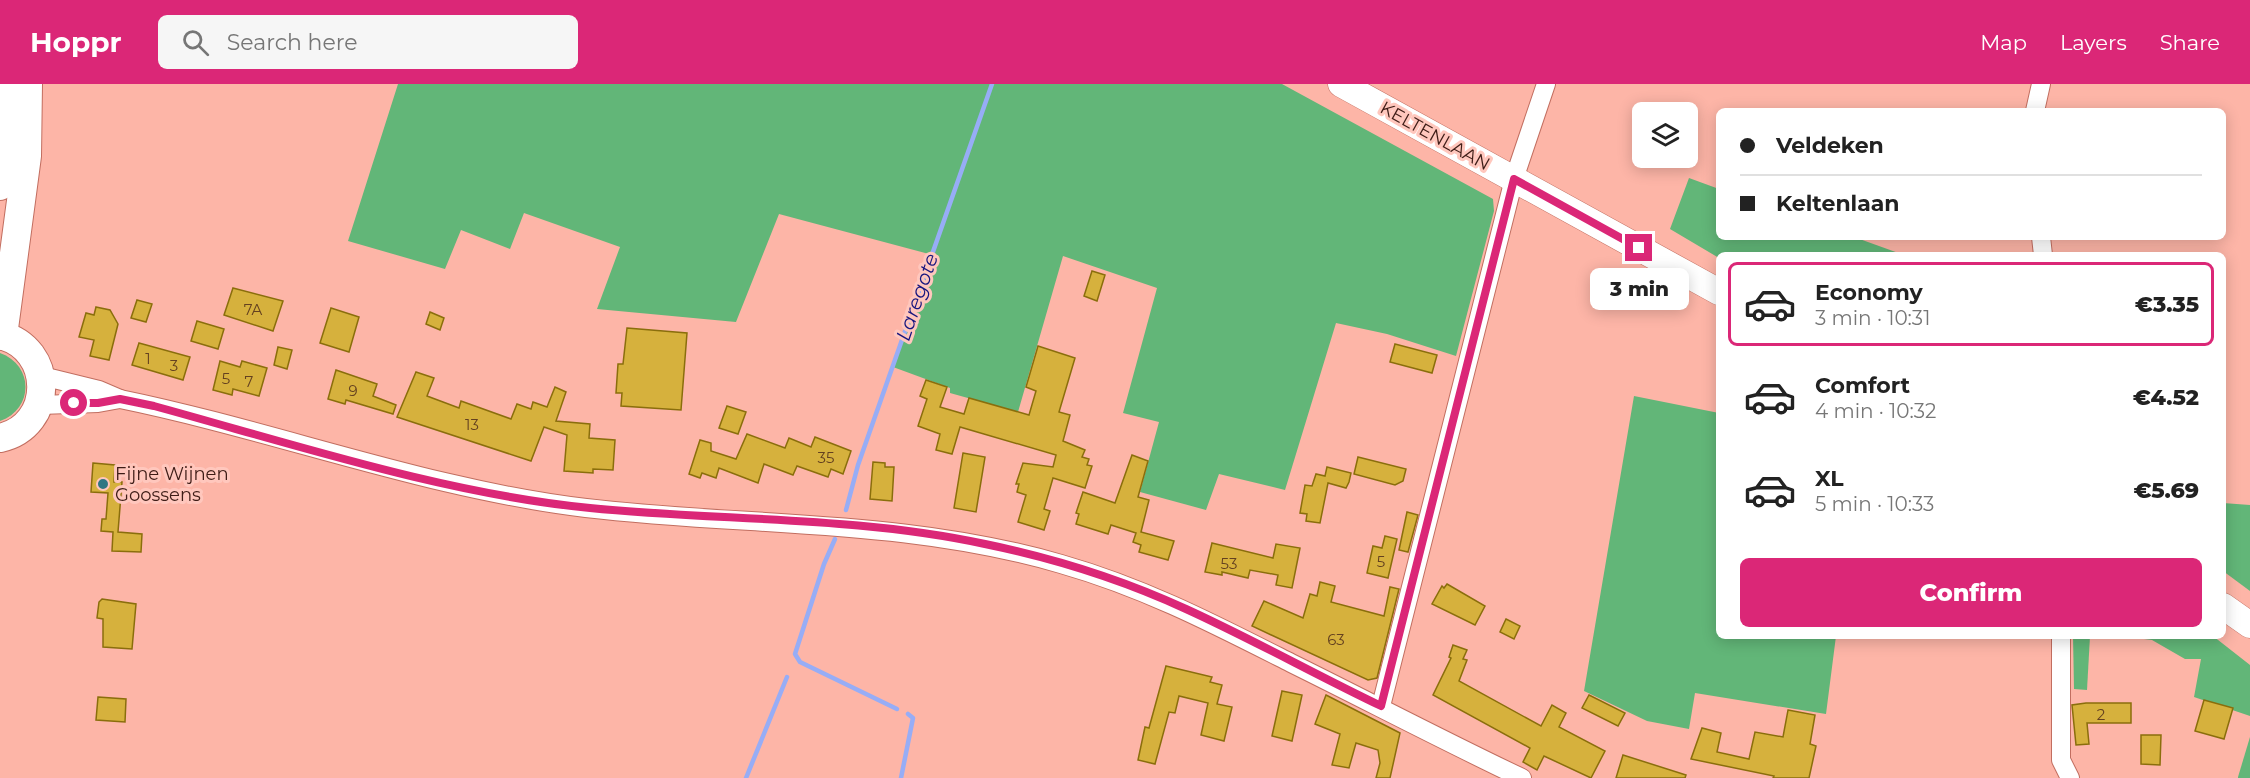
<!DOCTYPE html>
<html lang="en">
<head>
<meta charset="utf-8">
<style>
	:root { --surface:#fff; --page:#f6f6f6; --text:#222; --muted:#767676; --line:#e0e0e0; --accent:#db2777 }
	body { margin:0; font-family:Montserrat,sans-serif; background:var(--page); color:var(--text); height:100vh; display:flex; flex-direction:column; font-size:22px; white-space:nowrap }
	* { box-sizing:border-box; margin:0 }
	p { font-size:20px; color:var(--muted) }
	.icon { flex:none; width:33px; height:33px; fill:none; stroke:currentColor; stroke-width:2; stroke-linecap:round; stroke-linejoin:round }
	.map { position:relative; flex:1; overflow:hidden }
	.sheet { position:absolute; left:1716px; top:168px; width:510px; height:387px; display:flex; flex-direction:column; background:var(--surface); border-radius:9px; box-shadow:0 3px 15px #0003 }
	.sheet>* { flex:none }
	.top-card { position:absolute; left:1716px; top:24px; width:510px; height:132px; border-radius:9px; box-shadow:0 3px 15px #0003; display:grid; align-content:center; height:132px; padding:0 24px; background:var(--surface) }
	.buttons { position:absolute; left:1632px; top:18px; display:grid; gap:12px }
	.buttons a { display:grid; place-items:center; width:66px; height:66px; border-radius:9px; background:var(--surface); box-shadow:0 3px 15px #0003; font-size:30px }
	.end { position:absolute; width:27px; height:27px; margin:-14px; border:8px solid #db2777; background:#fff; box-shadow:0 0 0 3px #fff }
	.from { border-radius:50% }
	.bubble { position:absolute; height:42px; border-radius:9px; background:var(--surface); box-shadow:0 3px 15px #0003; font-size:20px; font-weight:800; line-height:42px; text-align:center }
	.top-card b { display:flex; align-items:center; gap:21px; height:57px; font-size:22px }
	.top-card b+b { border-top:2px solid var(--line) }
	.top-card i { width:15px; height:15px; background:var(--text) }
	ul { padding:10px 0 0; list-style:none }
	li { display:flex; align-items:center; gap:18px; height:84px; margin:0 12px 9px; padding:0 12px; border:3px solid transparent; border-radius:9px }
	li div { flex:1 }
	li b { display:block; font-size:22px }
	li em { font-style:normal; font-weight:800 }
	li.current { border-color:var(--accent) }
	li>.icon { width:54px; height:54px; stroke-width:1.5 }
	.primary-button { display:flex; gap:12px; margin-top:auto; padding:12px 24px }
	.primary-button a { flex:1; height:69px; border-radius:9px; background:var(--accent); color:#fff; font-size:24px; font-weight:800; line-height:69px; text-align:center }
	header { display:flex; align-items:center; gap:36px; box-sizing:border-box; height:84px; padding:0 30px; background:var(--accent); color:#fff }
	header strong { font-size:28px }
	nav { display:flex; gap:33px; margin-inline-start:auto; font-size:21px }
	.search { width:420px; height:54px; background:var(--page); display:flex; align-items:center; gap:15px; box-sizing:border-box; padding:0 21px; border-radius:9px; color:var(--muted); font-size:22px }
	.map>svg:first-child { display:block }
	.green { fill:#62b678 }
	.lines { fill:none; stroke-linecap:round; stroke-linejoin:round }
	.stream { stroke:#97adf6; stroke-width:4.5 }
	.building { fill:#d6b13d; stroke:#8a6e0c; stroke-width:1.5 }
	.minor-casing { stroke:#c26e60; stroke-width:20 }
	.secondary-casing { stroke:#c26e60; stroke-width:27 }
	.primary-casing { stroke:#c26e60; stroke-width:30 }
	.minor { stroke:#fff; stroke-width:18 }
	.secondary { stroke:#fff; stroke-width:26 }
	.primary { stroke:#fff; stroke-width:28 }
	.route { stroke:#db2777; stroke-width:8 }
	.poi-dot { fill:#307783; stroke:#ffc7bd; stroke-width:2 }
	.labels { text-anchor:middle; dominant-baseline:central; stroke-width:6; stroke-linejoin:round; paint-order:stroke }
	.number-label { font-size:15px; fill:#644120 }
	.street-label { font-size:18px; fill:#3e1c16; stroke:#ffc7bd }
	.poi-label { font-size:18px; fill:#3e1c16; stroke:#ffc7bd; text-anchor:start }
	.water-label { font-size:20px; font-style:italic; fill:#16157e; stroke:#ffc7bd }
</style>
</head>
<body>
<header>
<strong>Hoppr</strong>
<div class="search"><svg class="icon" aria-label="search" viewBox="0 0 24 24"><circle cx="10" cy="10" r="6"/><path d="M15 15l6 6"/></svg>Search here</div>
<nav><a>Map</a><a>Layers</a><a>Share</a></nav>
</header>
<div class="map">
<svg width="2250" height="694" viewBox="0 0 2250 694">
	<rect width="100%" height="100%" fill="#fdb5a7"/>
	<g class="green">
		<path d="M398 0H1282L1493 115 1494 127 1456 272 1387 250 1336 239 1285 406 1219 390 1206 426 1140 408 1159 338 1123 329 1157 204 1063 172 1018 328 950 309V304L893 283 929 170 779 130 736 238 597 225 620 163 524 129 510 165 461 146 445 185 348 157Z"/>
		<path d="M1689 94 1719 105V153H1854L1904 171H1719V174L1670 145Z"/>
		<path d="M0 269C34 281 34 325 0 337Z"/>
		<path d="M1634 312 1719 329V552H1836L1826 630 1695 609 1689 645 1647 637 1584 607Z"/>
		<path d="M2223 419 2250 421V507L2223 487Z"/>
		<path d="M2073 552H2090L2087 606 2074 605Z"/>
		<path d="M2120 552H2213L2250 581V632L2194 613 2201 575H2185L2152 556Z"/>
		<path d="M2250 653V694H2238V693Z"/>
	</g>
	<g class="lines">
		<g class="stream">
			<path d="M846 426 858 381 992 0"/>
			<path d="M835 455 824 480 795 570 800 578 897 625"/>
			<path d="M746 694 787 593"/>
			<path d="M901 694 913 634 908 630"/>
		</g>
	</g>
	<g class="building">
		<path d="M1092 187 1105 191 1097 217 1084 212Z"/>
		<path d="M233 204 283 217 273 247 224 231Z"/>
		<path d="M137 216 152 220 146 238 131 234Z"/>
		<path d="M96 223 110 226 118 240 109 276 90 272 94 256 79 253 86 229 94 231Z"/>
		<path d="M331 224 359 233 349 268 320 259Z"/>
		<path d="M430 228 444 234 440 246 426 240Z"/>
		<path d="M197 237 224 245 218 265 191 257Z"/>
		<path d="M627 244 687 249 681 326 621 322 622 309H616L618 280H623Z"/>
		<path d="M139 259 190 273 183 296 132 281Z"/>
		<path d="M1395 260 1437 271 1432 289 1390 278Z"/>
		<path d="M1038 262 1075 274 1059 328 1070 331 1063 357 1085 366 1082 373 1089 375 1087 381 1092 382 1085 404 1053 394 1044 425 1050 427 1044 446 1018 438 1026 411 1017 408 1019 400H1016L1023 379 1053 383 1056 371 960 343 952 370 936 366 940 350 918 342 927 315 920 312 926 296 947 303 940 323 964 330 969 314 1029 331 1036 307 1026 303Z"/>
		<path d="M278 263 292 266 287 285 274 281Z"/>
		<path d="M220 277 240 283 242 277 267 284 259 312 233 305 232 311 213 306Z"/>
		<path d="M336 286 377 300 373 312 396 321 393 330 346 316 345 320 328 315Z"/>
		<path d="M416 288 434 294 427 312 459 324 461 317 511 335 517 320 531 325 533 318 547 323 555 303 566 308 556 337 590 340 589 354 615 356 613 386 593 385V389L564 387 567 351 544 343 531 377 397 333Z"/>
		<path d="M727 322 746 328 738 350 719 344Z"/>
		<path d="M747 350 785 364 789 354 811 363 815 353 851 367 843 390 831 385 828 393 797 382 793 391 764 380 758 399 719 384 716 394 702 389 700 394 689 390 700 356 711 359V367L736 375Z"/>
		<path d="M963 369 985 373 976 428 954 424Z"/>
		<path d="M1132 371 1148 377 1138 413 1149 416 1141 448 1174 457 1168 476 1139 468 1141 461 1133 458 1136 449 1111 441 1108 450 1076 440 1079 430 1076 429 1083 408 1115 419Z"/>
		<path d="M1358 373 1406 385 1403 397 1395 401 1354 390Z"/>
		<path d="M873 378 885 379V383H894L892 417 870 415Z"/>
		<path d="M93 379 115 381 114 398H122L118 448 142 450 141 468 112 467 113 448 101 447 102 435H106L108 409 91 408Z"/>
		<path d="M1327 383 1351 389 1349 398 1346 404 1328 399 1320 439 1306 437 1307 430 1300 429 1305 401 1312 402 1316 390 1325 392Z"/>
		<path d="M1407 428 1418 431 1408 468 1399 466Z"/>
		<path d="M1385 452 1397 455 1388 494 1367 489 1373 462 1382 464Z"/>
		<path d="M1212 459 1273 474 1276 460 1300 464 1292 504 1276 501 1278 491 1250 486 1248 494 1222 488V491L1205 488Z"/>
		<path d="M1320 498 1335 502 1331 518 1384 532 1390 503 1399 505 1377 594 1368 596 1252 542 1264 517 1303 534 1310 510 1317 512Z"/>
		<path d="M1447 500 1485 522 1475 541 1432 520 1442 502 1444 504Z"/>
		<path d="M102 515 136 520 132 565 103 563V535L97 534 99 518Z"/>
		<path d="M1506 535 1520 542 1514 555 1500 548Z"/>
		<path d="M1453 561 1467 566 1463 575 1467 576 1459 597 1541 642 1552 621 1566 629 1559 643 1605 667 1591 694 1544 672 1537 686 1523 678 1530 664 1433 611 1451 574 1449 573Z"/>
		<path d="M1166 582 1212 593 1210 598 1222 601 1217 620 1232 623 1224 657 1201 651 1208 619 1179 612 1175 629 1169 628 1155 680 1138 676 1145 643 1149 644Z"/>
		<path d="M1282 607 1302 611 1292 657 1272 652Z"/>
		<path d="M1326 611 1400 649 1390 694H1376L1380 679 1378 666 1356 659 1349 684 1332 681 1340 650 1315 640Z"/>
		<path d="M1589 611 1625 629 1618 642 1582 624Z"/>
		<path d="M98 613 126 615 125 638 96 636Z"/>
		<path d="M2204 616 2233 624 2224 655 2195 647Z"/>
		<path d="M2086 619H2131V639H2087L2089 660 2076 661 2072 621Z"/>
		<path d="M1788 626 1815 631 1810 660 1816 662 1809 694H1773L1774 692 1691 675 1702 644 1721 649 1717 668 1749 675 1755 648 1783 653Z"/>
		<path d="M2141 651H2161L2160 681 2141 680Z"/>
		<path d="M1623 671 1686 691 1685 694H1616Z"/>
	</g>
	<g class="lines">
		<defs>
			<g id="minor">
				<path d="M2035 27 2041 0"/>
				<path d="M2041 153 2043 171"/>
				<path d="M120 315C276 347 427 405 586 424 747 443 903 434 1061 480 1145 504 1214 540 1291 579 1368 617 1444 657 1522 694"/>
				<path d="M40 321 98 319 120 315 99 306 42 292"/>
				<path d="M2061 552V676L2070 694"/>
				<path d="M1381 622 1514 95 1546 0"/>
			</g>
			<g id="secondary">
				<path d="M1341 0 1719 208"/>
				<path d="M2223 522 2250 541"/>
			</g>
			<g id="primary">
				<path d="M0 102 4 42V0"/>
				<path d="M0 251C55 264 55 342 0 354"/>
				<path d="M3 252 27 72 28 0"/>
			</g>
		</defs>
		<use href="#minor" class="minor-casing"/>
		<use href="#secondary" class="secondary-casing"/>
		<use href="#primary" class="primary-casing"/>
		<use href="#minor" class="minor"/>
		<use href="#secondary" class="secondary"/>
		<use href="#primary" class="primary"/>
	</g>
	<g class="lines">
		<path class="route" d="M74 319H98L120 315 154 322C293 360 446 410 590 424 721 437 856 432 985 460 1053 474 1123 496 1186 525 1252 555 1316 591 1381 622L1514 95 1639 164"/>
	</g>
	<circle class="poi-dot" cx="103" cy="400" r="6"/>
	<g class="labels">
		<g class="number-label">
			<text x="253" y="225">7A</text>
			<text x="148" y="274">1</text>
			<text x="174" y="281">3</text>
			<text x="226" y="294">5</text>
			<text x="249" y="297">7</text>
			<text x="353" y="306">9</text>
			<text x="472" y="340">13</text>
			<text x="826" y="373">35</text>
			<text x="1381" y="477">5</text>
			<text x="1229" y="479">53</text>
			<text x="1336" y="555">63</text>
			<text x="2101" y="630">2</text>
		</g>
		<g class="street-label">
			<text transform="translate(1435 52) rotate(29)">KELTENLAAN</text>
		</g>
		<g class="poi-label">
			<text x="115" y="390">Fijne Wijnen<tspan x="115" dy="21">Goossens</tspan></text>
		</g>
		<g class="water-label">
			<text transform="translate(917 213) rotate(-71)">Laregote</text>
		</g>
	</g>
</svg>
<div class="buttons">
<a><svg class="icon" aria-label="layers" viewBox="0 0 24 24"><path d="M12 4l9 5-9 5-9-5zM3 14l9 5 9-5"/></svg></a>
</div>
<i class="end from" style="left:74px;top:319px"></i>
<i class="end" style="left:1639px;top:164px"></i>
<div class="bubble" style="left:1590px;top:184px;width:99px">3 min</div>
<div class="top-card">
<b><i class="from"></i>Veldeken</b>
<b><i></i>Keltenlaan</b>
</div>
<section class="sheet">
<ul>
<li class="current"><svg class="icon" aria-label="car" viewBox="0 0 24 24"><path d="M5 17H2v-5l4-1 3-4h7l3 4 3 1v5h-3M9 17h6M6 11h13"/><circle cx="7" cy="17" r="2"/><circle cx="17" cy="17" r="2"/></svg><div><b>Economy</b><p>3 min · 10:31</p></div><em>€3.35</em></li>
<li><svg class="icon" aria-label="car" viewBox="0 0 24 24"><path d="M5 17H2v-5l4-1 3-4h7l3 4 3 1v5h-3M9 17h6M6 11h13"/><circle cx="7" cy="17" r="2"/><circle cx="17" cy="17" r="2"/></svg><div><b>Comfort</b><p>4 min · 10:32</p></div><em>€4.52</em></li>
<li><svg class="icon" aria-label="car" viewBox="0 0 24 24"><path d="M5 17H2v-5l4-1 3-4h7l3 4 3 1v5h-3M9 17h6M6 11h13"/><circle cx="7" cy="17" r="2"/><circle cx="17" cy="17" r="2"/></svg><div><b>XL</b><p>5 min · 10:33</p></div><em>€5.69</em></li>
</ul>
<div class="primary-button"><a>Confirm</a></div>
</section>
</div>
</body>
</html>
